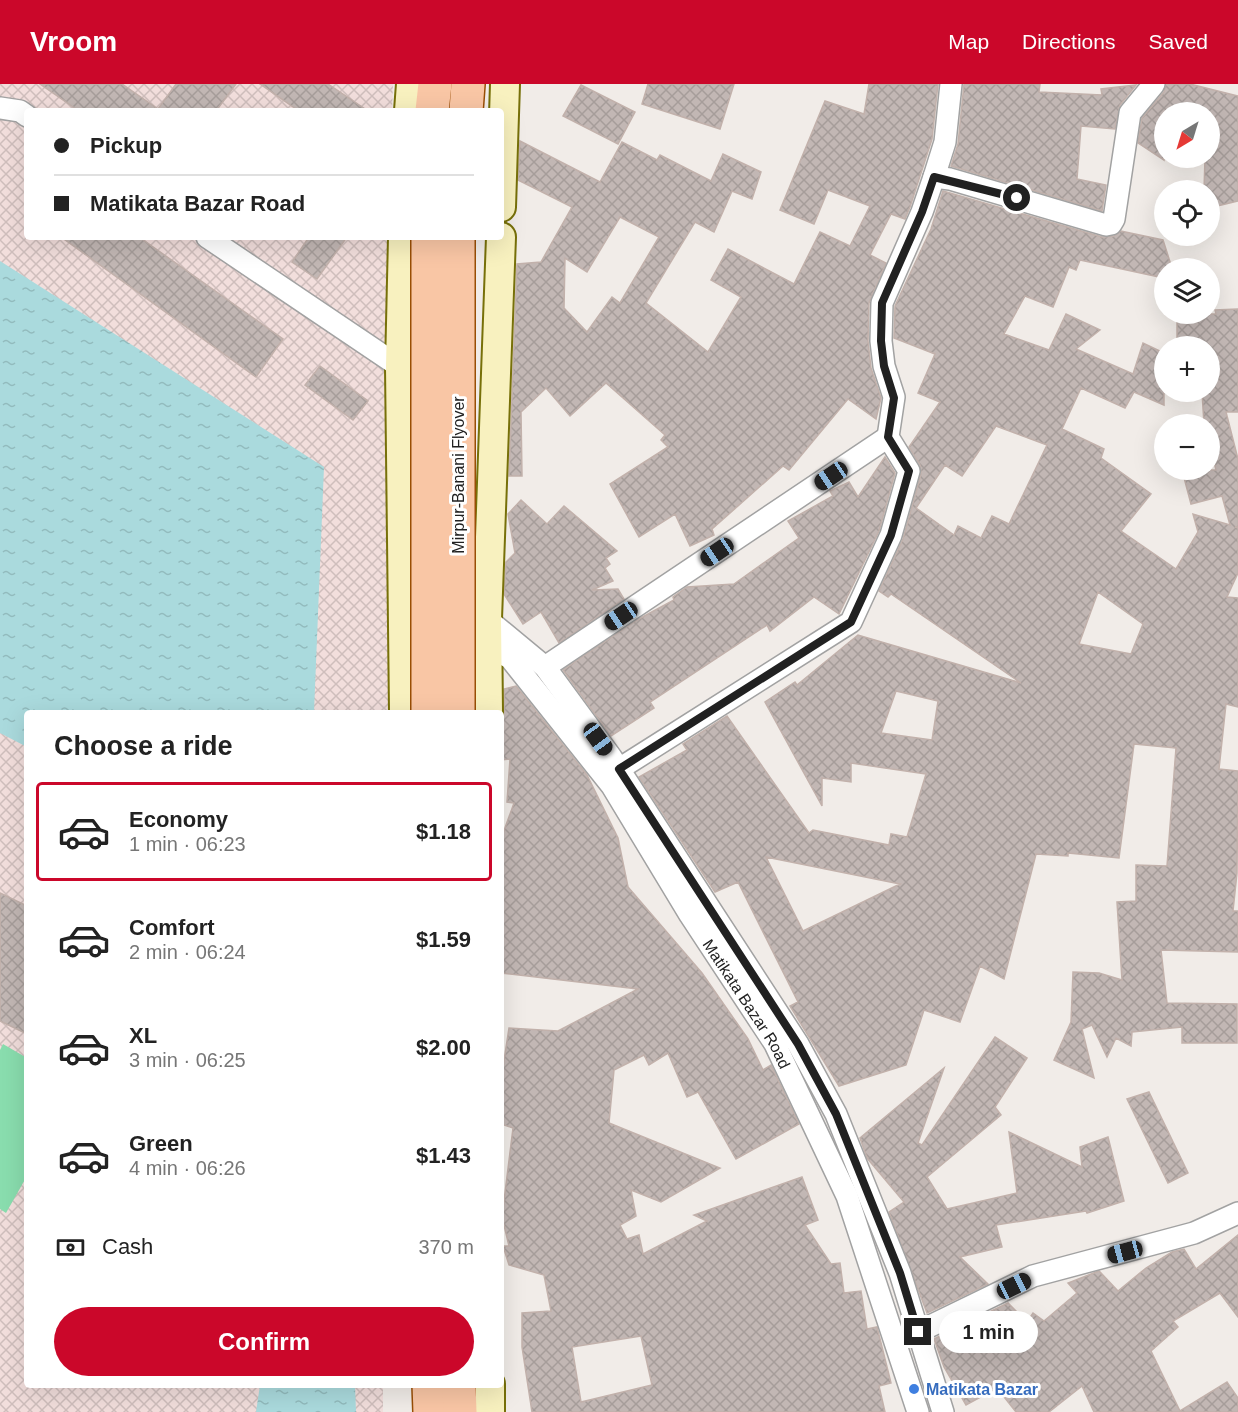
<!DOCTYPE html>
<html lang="en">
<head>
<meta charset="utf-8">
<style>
	:root { --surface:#fff; --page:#f6f6f6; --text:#222; --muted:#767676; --line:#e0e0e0; --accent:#cb072a }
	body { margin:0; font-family:Helvetica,sans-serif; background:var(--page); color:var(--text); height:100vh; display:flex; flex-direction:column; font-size:22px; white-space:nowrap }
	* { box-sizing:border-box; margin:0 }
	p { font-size:20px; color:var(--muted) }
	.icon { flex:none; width:33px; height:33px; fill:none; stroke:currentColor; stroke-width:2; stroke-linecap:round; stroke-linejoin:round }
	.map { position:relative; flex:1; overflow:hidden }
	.drawer { position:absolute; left:24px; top:626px; width:480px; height:678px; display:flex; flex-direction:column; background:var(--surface); border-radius:6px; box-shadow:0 6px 24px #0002 }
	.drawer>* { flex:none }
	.hud { position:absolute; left:24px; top:24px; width:480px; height:132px; border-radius:6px; box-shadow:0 6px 24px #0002; display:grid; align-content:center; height:132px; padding:0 30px; background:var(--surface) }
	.needle { width:39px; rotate:218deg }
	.tools { position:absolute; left:1154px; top:18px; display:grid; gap:12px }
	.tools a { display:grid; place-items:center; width:66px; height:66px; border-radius:50%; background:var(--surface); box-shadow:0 6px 24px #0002; font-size:30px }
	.end { position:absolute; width:27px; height:27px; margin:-14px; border:8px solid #212121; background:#fff; box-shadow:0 0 0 3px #fff }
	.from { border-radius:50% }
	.bubble { position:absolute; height:42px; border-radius:21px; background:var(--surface); box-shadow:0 6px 24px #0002; font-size:20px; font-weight:700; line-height:42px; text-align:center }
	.car { position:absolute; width:18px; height:36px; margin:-18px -9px; border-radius:8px; box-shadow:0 0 4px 2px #0007; background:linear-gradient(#222 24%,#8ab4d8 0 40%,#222 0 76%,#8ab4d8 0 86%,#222 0) }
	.hud b { display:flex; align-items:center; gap:21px; height:57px; font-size:22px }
	.hud b+b { border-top:2px solid var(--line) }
	.hud i { width:15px; height:15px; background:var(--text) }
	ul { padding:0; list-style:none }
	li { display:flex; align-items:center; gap:18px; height:99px; margin:0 12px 9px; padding:0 18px; border:3px solid transparent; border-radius:6px }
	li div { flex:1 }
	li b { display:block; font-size:22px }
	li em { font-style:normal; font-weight:700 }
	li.selected { border-color:var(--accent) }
	li>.icon { width:54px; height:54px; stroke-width:1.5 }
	h2 { padding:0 30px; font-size:27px; line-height:72px }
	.pay { display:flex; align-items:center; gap:15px; height:66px; padding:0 30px; font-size:22px }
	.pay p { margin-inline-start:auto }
	.action { display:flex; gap:12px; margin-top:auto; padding:12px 30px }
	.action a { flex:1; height:69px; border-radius:36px; background:var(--accent); color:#fff; font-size:24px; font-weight:700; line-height:69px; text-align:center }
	header { display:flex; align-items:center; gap:36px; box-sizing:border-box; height:84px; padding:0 30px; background:var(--accent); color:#fff }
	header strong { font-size:28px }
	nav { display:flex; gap:33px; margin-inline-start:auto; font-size:21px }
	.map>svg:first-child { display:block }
	.military { fill:url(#military-cross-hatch) }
	.pitch { fill:#89ddae }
	.water { fill:url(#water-ripples) }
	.building { fill:url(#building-cross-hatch); stroke:#c2b1ab; stroke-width:1.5; fill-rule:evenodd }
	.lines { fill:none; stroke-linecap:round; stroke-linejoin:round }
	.street-casing { stroke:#a2a2a2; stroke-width:24 }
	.secondary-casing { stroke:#777009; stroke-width:32 }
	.primary-casing { stroke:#994e05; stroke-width:36 }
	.street { stroke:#fff; stroke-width:21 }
	.secondary { stroke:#f8f1bf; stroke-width:28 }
	.primary { stroke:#f9c6a5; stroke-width:33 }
	.primary-bridge-casing { stroke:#994e05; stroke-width:36; stroke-linecap:butt }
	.primary-bridge { stroke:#f9c6a5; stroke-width:33 }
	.route { stroke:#212121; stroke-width:8 }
	.shop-dot { fill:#3f7fe0; stroke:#fff; stroke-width:2 }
	.labels { text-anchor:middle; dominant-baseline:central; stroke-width:6; stroke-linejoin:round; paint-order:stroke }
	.street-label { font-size:16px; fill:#212121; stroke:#fff }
	.shop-label { font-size:16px; font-weight:bold; fill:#366cbe; stroke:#fff; text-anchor:start }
</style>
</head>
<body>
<header>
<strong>Vroom</strong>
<nav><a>Map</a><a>Directions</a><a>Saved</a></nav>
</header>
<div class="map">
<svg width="1238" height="1328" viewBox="0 0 1238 1328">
	<defs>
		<pattern id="military-cross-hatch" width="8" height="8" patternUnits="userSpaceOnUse" patternTransform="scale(1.5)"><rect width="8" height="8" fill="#f2dedc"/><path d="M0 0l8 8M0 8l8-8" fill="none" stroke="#cfbebc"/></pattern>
		<pattern id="water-ripples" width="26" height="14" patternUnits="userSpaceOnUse" patternTransform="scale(1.5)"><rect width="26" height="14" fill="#aadadd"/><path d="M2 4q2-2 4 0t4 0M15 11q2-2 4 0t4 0" fill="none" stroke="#92bbbd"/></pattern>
		<pattern id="building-cross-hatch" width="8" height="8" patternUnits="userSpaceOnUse" patternTransform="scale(1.5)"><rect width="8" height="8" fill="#c2b7b4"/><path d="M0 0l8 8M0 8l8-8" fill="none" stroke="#a69d9a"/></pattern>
	</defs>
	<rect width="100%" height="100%" fill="#f1ece8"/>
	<path class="military" d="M0 0H393L392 27H27V153H392L388 628H27V1300L383 1301V1328H0Z"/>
	<path class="pitch" d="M3 960 27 974V1092L6 1129 0 1125V966Z"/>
	<g class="water">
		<path d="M0 177 324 383 314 628H27V663L0 649Z"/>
		<path d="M260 1301H355L356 1328H256Z"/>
	</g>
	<g class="building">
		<path d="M40 0H122L158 25 176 0H236L216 27H79Z"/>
		<path d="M260 0H328L368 27H299Z"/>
		<path d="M648 0H734L720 45 642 20Z"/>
		<path d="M869 0H938L932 55 910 123 905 135 891 130 870 171 886 179 869 219 868 257 871 284 881 314 876 335 848 315 789 386 783 382 712 445 714 451 690 462 675 430 639 453 610 400 668 363 661 356 665 351 606 299 570 332 546 304 521 328 522 392H509L517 180 541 178 572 123 518 96 520 57 600 98 622 58 657 76 660 71 711 97 723 70 761 88 752 115 732 107 714 148 695 138 646 219 708 268 741 213 711 196 728 165 794 200 820 148 850 162 870 122 828 106 814 140 780 126 825 17 864 30ZM620 133 659 153 620 219 612 213 587 248 564 224 565 174 587 188Z"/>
		<path d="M964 0H1040L1039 8 1102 11 1101 5 1136 1 1120 21 1115 45 1081 42 1077 95 1106 101 1102 127 951 82 958 60Z"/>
		<path d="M1166 0H1190L1238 12V117L1209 124V106H1204L1205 74H1209V28H1164V76L1138 59 1142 34 1164 8Z"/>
		<path d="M581 1 635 28 618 60 563 32Z"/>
		<path d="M943 107 1102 153 1114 152 1121 147 1163 156 1172 184H1164V194L1080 176 1076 186 1069 183 1053 223 1025 212 1004 250 1049 266 1066 230 1100 246 1076 265 1133 290 1143 259 1164 269V321L1134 308 1125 324 1081 304 1062 345 1104 365 1101 374 1151 410 1121 447 1176 485 1198 448 1193 430 1230 441 1222 412 1191 420 1182 386H1216L1209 358V340H1204L1202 308H1209V261H1177V230H1216L1215 226 1238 225V328H1226L1238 375V443H1235L1238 444V489L1227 513 1238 514V623L1226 620 1219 685 1238 687 1237 789 1233 827H1238V868L1161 866 1167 919 1237 920V959H1182V943L1132 948 1131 962 1116 954 1107 973 1092 941 1082 945 1094 994 1054 976 1071 938 1073 888 1099 889 1122 896 1117 818 1136 817V781L1167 782 1176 664 1134 660 1119 774 1068 769V772L1036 770 1004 895 980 882 960 938 924 926 906 981 839 1002 790 922 798 918 738 798 715 808 639 693 687 666 683 660 727 632 809 749 813 746 889 761 891 750 907 753 926 690 851 679V698L822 694V722L765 618 795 598 797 601 858 551 1021 599 891 510 888 513 879 507 903 455 921 390 920 381 909 363 940 318 918 309 935 270 894 254 895 222 931 145ZM996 342 1047 361 1009 440 992 432 981 454 958 442 954 451 916 424 945 381 962 392ZM1098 508 1143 540 1131 570 1079 560ZM896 607 938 617 932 656 881 649ZM766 773 900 800 803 847Z"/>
		<path d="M61 153H139L283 255 256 293Z"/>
		<path d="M309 153H347L317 195 292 178Z"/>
		<path d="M320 282 368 317 353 336 305 301Z"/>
		<path d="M885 373 895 389 879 447 839 530 814 513 770 547 767 541 650 618 654 624 611 652 563 586 637 536 674 516 673 513 687 503 734 500 799 454 788 437 833 412 830 407 849 398 858 413Z"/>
		<path d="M521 416 547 440 564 422 617 467 606 474 610 480 605 484 613 497 592 506 618 505 624 515 559 559 541 528 523 540 504 510 506 478 515 469 508 430Z"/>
		<path d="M516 602 587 691 618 754 628 803 702 889 748 955 763 986 771 981 799 1040 736 1075 698 1008 687 1013 668 969 649 981 644 971 614 986 609 1039 720 1084 661 1118 631 1106 636 1132 620 1141 627 1155 639 1151 643 1170 707 1137 694 1131 802 1093 818 1136 805 1141 831 1180 840 1179 844 1209 861 1207 867 1245 877 1243 891 1299 879 1302 885 1328H532L522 1263V1229L551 1227 544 1191 509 1181 503 1162H509L502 1133 513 1044 501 1040 503 983 509 944 558 947 638 905 501 889V755L514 719 507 718 510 675 501 676V638L504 628V605ZM641 1252 652 1301 581 1318 572 1263Z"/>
		<path d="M0 809 27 822V950L0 937Z"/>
		<path d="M995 953 1027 974 995 1023 1001 1031 927 1093 947 1125 1017 1109 1009 1048 1082 1083 1080 1063 1108 1053 1124 1117 1087 1129 1086 1127 996 1141 1002 1163 960 1173 988 1200 927 1229 889 1128 904 1118 867 1074 860 1054 944 984 918 1059 922 1061Z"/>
		<path d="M1149 1008 1188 1089 1168 1099 1127 1015Z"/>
		<path d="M1238 1151V1233L1220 1209 1173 1237 1178 1243 1151 1267 1180 1327 1227 1298 1238 1314V1328H1094L1082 1302 1049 1328H1016L997 1304 966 1321 944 1283 934 1255 1008 1219 1027 1238 1033 1229 1044 1237 1077 1209 1068 1199 1099 1187 1118 1207 1146 1184 1172 1168 1184 1165 1196 1185Z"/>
	</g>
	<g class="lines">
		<defs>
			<g id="street">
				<path d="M0 24 20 27 27 32"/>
				<path d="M934 93 950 95 1106 141 1111 140 1114 135 1130 29 1154 0"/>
				<path d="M207 153 400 283"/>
				<path d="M478 532 487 535 545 583 611 673 798 960 836 1030 900 1189 943 1328"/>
				<path id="s1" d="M487 562 510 574 612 702 690 831 775 960 847 1112 918 1328"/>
				<path d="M545 583 888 353"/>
				<path d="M619 685 851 538 891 451 909 387 888 353 894 313 884 282 881 257 882 219 922 128 934 93 945 58 951 0"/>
				<path d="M918 1248 1033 1192 1194 1149 1238 1129"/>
			</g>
			<g id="secondary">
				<path d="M409 27 411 0"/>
				<path d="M501 123 505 0"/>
				<path d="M403 153 400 283 404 628"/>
				<path d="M488 628 487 535 501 153"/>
				<path d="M490 1300V1328"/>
			</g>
			<g id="primary">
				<path d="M432 27 435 0"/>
				<path d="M466 27 468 0"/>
				<path d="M429 1300 430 1328"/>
				<path d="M459 1300 460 1328"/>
			</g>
		</defs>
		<use href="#street" class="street-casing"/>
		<use href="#secondary" class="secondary-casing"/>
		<use href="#primary" class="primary-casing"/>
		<use href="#street" class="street"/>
		<use href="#secondary" class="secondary"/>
		<use href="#primary" class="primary"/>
		<defs>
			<g id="primary-bridge">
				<path d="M428 153V628"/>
				<path d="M458 628V153"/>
			</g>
		</defs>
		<use href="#primary-bridge" class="primary-bridge-casing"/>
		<use href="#primary-bridge" class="primary-bridge"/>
	</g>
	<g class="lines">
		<path class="route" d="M918 1248 900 1189 836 1030 798 960 619 685 851 538 891 451 909 387 888 353 894 314 884 282 881 257 882 219 922 128 934 93 1017 114"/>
	</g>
	<circle class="shop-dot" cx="914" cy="1305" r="6"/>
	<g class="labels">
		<g class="street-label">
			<text transform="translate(458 391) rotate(-90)">Mirpur-Banani Flyover</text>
			<text stroke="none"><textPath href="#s1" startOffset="446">Matikata Bazar Road</textPath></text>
		</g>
		<g class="shop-label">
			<text x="926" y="1305">Matikata Bazar</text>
		</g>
	</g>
</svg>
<div class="tools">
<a><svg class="needle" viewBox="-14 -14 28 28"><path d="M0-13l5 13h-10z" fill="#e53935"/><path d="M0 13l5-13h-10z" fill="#767676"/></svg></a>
<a><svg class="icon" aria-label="locate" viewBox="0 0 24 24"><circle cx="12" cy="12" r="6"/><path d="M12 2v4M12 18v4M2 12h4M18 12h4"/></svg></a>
<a><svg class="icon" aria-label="layers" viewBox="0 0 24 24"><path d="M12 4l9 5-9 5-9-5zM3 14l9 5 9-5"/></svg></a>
<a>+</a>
<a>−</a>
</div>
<i class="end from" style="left:1017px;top:114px"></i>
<i class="end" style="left:918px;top:1248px"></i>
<div class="bubble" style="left:939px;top:1227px;width:99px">1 min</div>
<i class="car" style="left:831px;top:392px;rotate:236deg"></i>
<i class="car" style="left:717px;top:468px;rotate:236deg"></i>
<i class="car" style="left:621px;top:532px;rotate:236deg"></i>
<i class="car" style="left:598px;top:655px;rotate:144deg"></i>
<i class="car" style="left:1125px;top:1168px;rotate:255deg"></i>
<i class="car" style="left:1014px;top:1202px;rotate:64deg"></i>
<div class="hud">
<b><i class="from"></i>Pickup</b>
<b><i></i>Matikata Bazar Road</b>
</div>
<section class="drawer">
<h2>Choose a ride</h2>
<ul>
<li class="selected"><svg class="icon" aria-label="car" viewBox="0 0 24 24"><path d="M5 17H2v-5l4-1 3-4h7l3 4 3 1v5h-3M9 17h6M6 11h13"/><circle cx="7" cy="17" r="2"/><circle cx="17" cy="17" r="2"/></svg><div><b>Economy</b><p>1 min · 06:23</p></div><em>$1.18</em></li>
<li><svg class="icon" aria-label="car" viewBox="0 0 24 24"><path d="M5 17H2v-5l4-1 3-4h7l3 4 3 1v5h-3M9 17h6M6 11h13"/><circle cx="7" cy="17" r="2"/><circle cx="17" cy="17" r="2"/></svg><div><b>Comfort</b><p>2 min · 06:24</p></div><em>$1.59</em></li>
<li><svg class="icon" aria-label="car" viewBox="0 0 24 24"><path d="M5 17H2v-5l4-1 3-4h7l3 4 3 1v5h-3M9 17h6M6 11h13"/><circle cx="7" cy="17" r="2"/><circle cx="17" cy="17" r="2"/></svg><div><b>XL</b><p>3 min · 06:25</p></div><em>$2.00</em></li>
<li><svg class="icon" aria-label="car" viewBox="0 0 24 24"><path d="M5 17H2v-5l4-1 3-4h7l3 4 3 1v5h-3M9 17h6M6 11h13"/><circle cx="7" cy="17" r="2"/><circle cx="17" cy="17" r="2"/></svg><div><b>Green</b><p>4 min · 06:26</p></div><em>$1.43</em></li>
</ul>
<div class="pay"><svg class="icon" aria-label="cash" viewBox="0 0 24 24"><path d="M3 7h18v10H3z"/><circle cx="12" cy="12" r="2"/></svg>Cash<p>370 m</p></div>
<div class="action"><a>Confirm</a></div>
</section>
</div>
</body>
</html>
